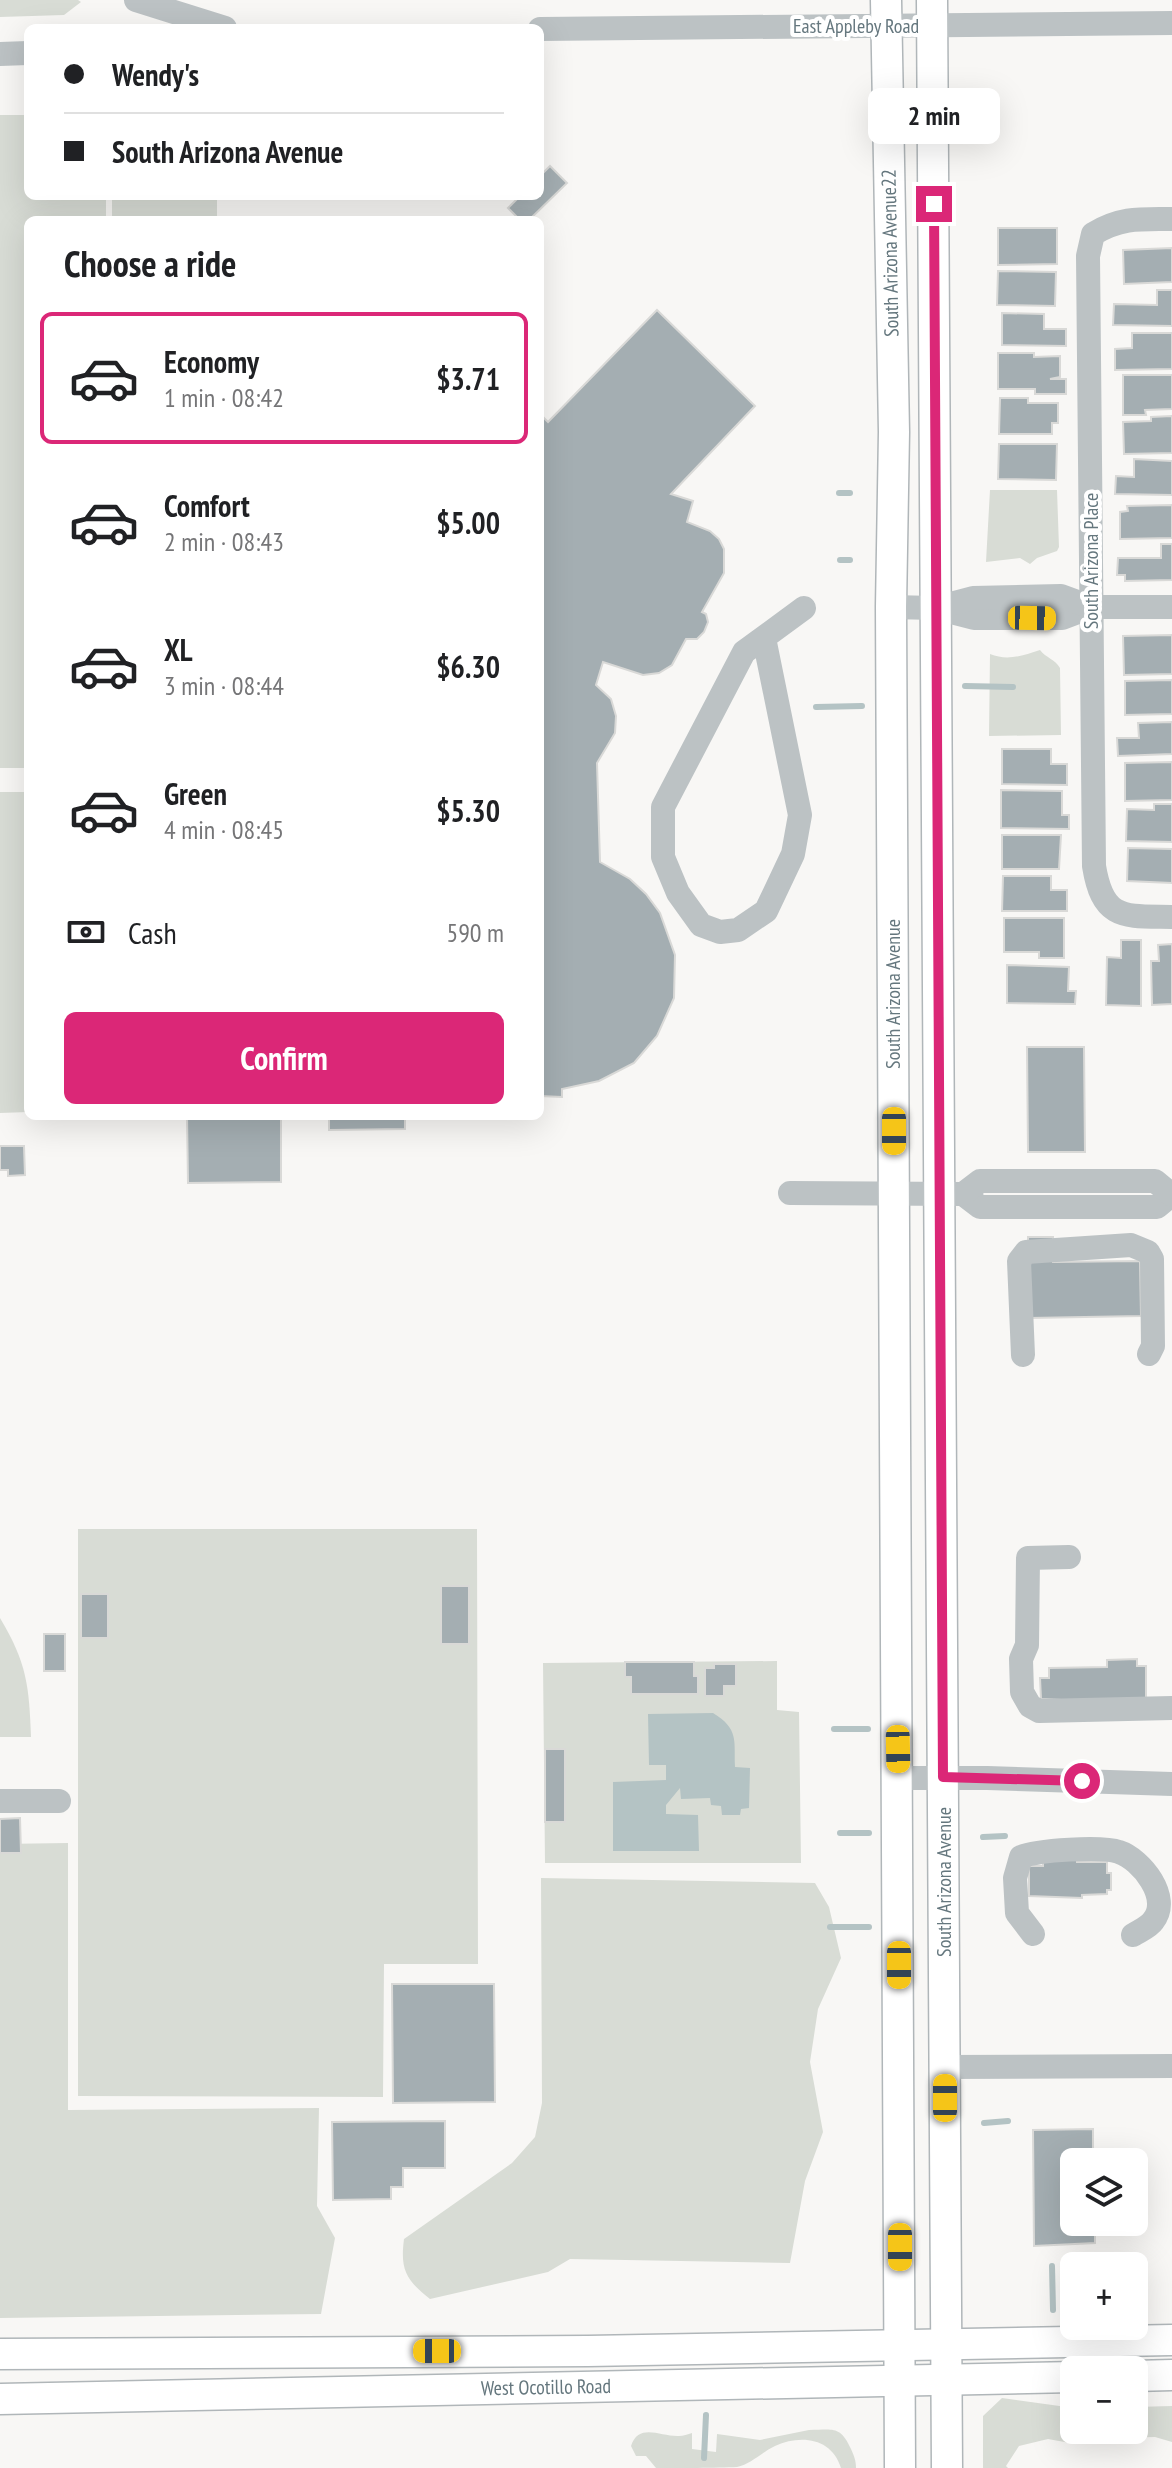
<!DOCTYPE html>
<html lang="en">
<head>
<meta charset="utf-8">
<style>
	:root { --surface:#fff; --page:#f2f2f2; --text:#202124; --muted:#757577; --line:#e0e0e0; --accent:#db2777 }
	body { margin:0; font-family:"PT Sans Narrow",sans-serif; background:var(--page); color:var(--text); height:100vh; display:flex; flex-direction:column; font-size:30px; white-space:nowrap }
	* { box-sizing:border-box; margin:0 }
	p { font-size:26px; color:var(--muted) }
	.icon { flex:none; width:44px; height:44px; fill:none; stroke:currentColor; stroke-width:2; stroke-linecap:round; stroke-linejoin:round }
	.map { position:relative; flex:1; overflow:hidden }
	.side { position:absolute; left:24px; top:216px; width:520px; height:904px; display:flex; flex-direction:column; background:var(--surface); border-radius:12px; box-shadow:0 8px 32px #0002 }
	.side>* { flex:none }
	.guide { position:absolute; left:24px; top:24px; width:520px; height:176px; border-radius:12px; box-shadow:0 8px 32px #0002; display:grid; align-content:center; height:176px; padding:0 40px; background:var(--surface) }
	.buttons { position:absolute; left:1060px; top:2148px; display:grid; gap:16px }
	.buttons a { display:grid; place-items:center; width:88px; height:88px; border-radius:12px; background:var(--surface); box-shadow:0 8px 32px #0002; font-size:40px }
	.end { position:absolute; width:36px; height:36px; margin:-18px; border:10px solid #db2777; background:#fff; box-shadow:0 0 0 4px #fff }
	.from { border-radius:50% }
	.bubble { position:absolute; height:56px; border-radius:12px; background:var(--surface); box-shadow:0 8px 32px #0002; font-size:26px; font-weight:700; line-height:56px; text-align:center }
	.car { position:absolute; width:24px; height:48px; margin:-24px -12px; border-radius:10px; box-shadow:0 0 6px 2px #0007; background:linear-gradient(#f5c518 24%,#345 0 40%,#f5c518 0 76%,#345 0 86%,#f5c518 0) }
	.guide b { display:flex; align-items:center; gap:28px; height:76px; font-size:30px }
	.guide b+b { border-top:2px solid var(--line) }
	.guide i { width:20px; height:20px; background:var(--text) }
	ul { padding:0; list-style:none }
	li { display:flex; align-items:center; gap:24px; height:132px; margin:0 16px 12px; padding:0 24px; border:4px solid transparent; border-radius:12px }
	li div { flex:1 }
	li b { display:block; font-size:30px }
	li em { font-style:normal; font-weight:700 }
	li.current { border-color:var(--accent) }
	li>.icon { width:72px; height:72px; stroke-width:1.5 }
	h2 { padding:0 40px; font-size:36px; line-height:96px }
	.pay { display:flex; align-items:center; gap:20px; height:88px; padding:0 40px; font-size:30px }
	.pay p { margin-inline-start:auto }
	.button { display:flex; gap:16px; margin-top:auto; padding:16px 40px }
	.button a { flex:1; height:92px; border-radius:12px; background:var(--accent); color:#fff; font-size:32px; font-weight:700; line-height:92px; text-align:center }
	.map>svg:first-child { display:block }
	.green { fill:#d8dcd5 }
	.water { fill:#b4c3c4 }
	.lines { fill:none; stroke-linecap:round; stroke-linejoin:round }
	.stream { stroke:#b4c3c4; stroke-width:6 }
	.building { fill:#a4aeb2; stroke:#d9d9d7; stroke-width:2 }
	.major-casing { stroke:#b0b6b9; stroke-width:33 }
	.minor { stroke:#bcc2c4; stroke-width:24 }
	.major { stroke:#fff; stroke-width:30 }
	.route { stroke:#db2777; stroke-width:10 }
	.labels { text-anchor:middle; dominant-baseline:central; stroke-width:8; stroke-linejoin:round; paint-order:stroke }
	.street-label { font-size:20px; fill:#65777e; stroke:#fff }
</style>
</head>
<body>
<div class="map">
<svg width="1172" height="2468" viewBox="0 0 1172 2468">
	<rect width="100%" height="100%" fill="#f8f7f5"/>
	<g class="green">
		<path d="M0 0H78L81 2 64 15 0 17Z"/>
		<path d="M0 115H28V196H106V220H28V768H0Z"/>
		<rect x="112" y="196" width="105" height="24"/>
		<path d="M990 490H1057L1059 547 1057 551 1037 558 1030 564 1020 558 986 562Z"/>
		<path d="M1040 650C1046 658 1055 659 1060 668L1061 735 989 736 990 654C1007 661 1022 656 1040 650Z"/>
		<path d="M0 792H28V1112L0 1113Z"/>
		<path d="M78 1529H477L478 1964H384L383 2097 78 2096Z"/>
		<path d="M0 1618C27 1663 29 1686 31 1737H0Z"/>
		<path d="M777 1661V1710L799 1712 801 1863H545L543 1663Z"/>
		<path d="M68 1843V2110L319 2108 317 2206 335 2238 321 2314 0 2318V1844Z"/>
		<path d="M541 1878 815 1883 829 1907 841 1958 818 2009 810 2062 823 2132 805 2181 790 2263 570 2259 548 2272 430 2299C406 2280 400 2270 404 2239L512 2163 535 2137 542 2103Z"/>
		<path d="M1002 2398 1074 2408V2430H1134V2407L1172 2406V2442L1155 2437 1079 2439 1070 2443 1048 2439 1019 2446 1006 2466 1008 2468H983V2416Z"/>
		<path d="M809 2430C833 2430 840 2425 851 2449 854 2456 856 2460 856 2468H841C832 2438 801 2434 775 2446 762 2452 751 2464 737 2467 718 2468 678 2468 656 2468L646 2456H636L631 2446C639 2422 661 2437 679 2436 683 2436 688 2434 692 2433V2449L716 2452 717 2434 760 2440Z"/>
	</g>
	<path class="water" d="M713 1713C739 1729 734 1740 735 1767L750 1768 749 1808 741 1809 740 1815H722L721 1806 711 1805 710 1798 681 1799 680 1788 666 1805V1814L698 1815 699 1851H613V1782L666 1780V1765H649L648 1714Z"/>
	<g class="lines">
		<g class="stream">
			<path d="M839 493H850"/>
			<path d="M840 560H850"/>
			<path d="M965 686 1013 687"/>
			<path d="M816 707 862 706"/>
			<path d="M834 1729H868"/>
			<path d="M840 1833H869"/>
			<path d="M983 1837 1005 1836"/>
			<path d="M830 1927H869"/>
			<path d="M984 2123 1008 2121"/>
			<path d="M1052 2266 1053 2310"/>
			<path d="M704 2458 706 2415"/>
		</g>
	</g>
	<g class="building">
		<path d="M550 166 567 183 529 220H520L508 208 520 196H540V176Z"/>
		<path d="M998 228H1057V264L998 265Z"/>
		<path d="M1172 248V282L1124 284 1123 250Z"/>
		<path d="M998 271 1056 272 1055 306 997 305Z"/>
		<path d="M1157 290H1172V326L1113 325 1114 304 1157 305Z"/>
		<path d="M657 310 755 406 671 494 693 501 687 522 710 531 719 539 724 549V573L702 612 706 614 708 622 704 632 697 639H686L672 665 659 673 643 675 603 662 596 685 611 699 616 716 615 733 597 763 600 862 630 879 646 894 660 913 675 955 674 998 657 1036 634 1063 599 1081 562 1089V1097L540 1096V414L548 422Z"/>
		<path d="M1002 313 1044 314V329H1066V346L1002 345Z"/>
		<path d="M1132 333H1172V369L1115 370V349L1132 348Z"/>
		<path d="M998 353H1034V357L1060 356V377L1050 379H1066V394H1035V389H998Z"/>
		<path d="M1123 375H1172V409L1145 410 1146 415H1123Z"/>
		<path d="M1000 398H1028V403H1058V423H1052V434H999Z"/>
		<path d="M1172 416V453L1124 454 1123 422 1151 421V417Z"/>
		<path d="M999 444H1057L1056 480 998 479Z"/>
		<path d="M1134 459 1172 461V495L1115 494 1116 476 1134 477Z"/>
		<path d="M1172 505V538L1120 539V512L1128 511 1127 506Z"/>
		<path d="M1161 544H1172V580L1125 581V575H1117L1118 558H1161Z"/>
		<path d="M1172 635V674L1124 675 1123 636Z"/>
		<path d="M1172 680V714L1125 715V681Z"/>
		<path d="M1172 722V754L1118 756 1117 738H1139L1138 723Z"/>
		<path d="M1002 749H1051V764H1067V785L1002 784Z"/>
		<path d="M1172 762V800L1125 801V763Z"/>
		<path d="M1001 790 1062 791V815H1069V829L1001 828Z"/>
		<path d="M1154 804H1172V842L1126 841 1127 809 1154 810Z"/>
		<path d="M1002 835H1061L1059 869H1002Z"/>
		<path d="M1128 848 1172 849V883L1127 881Z"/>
		<path d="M1003 876H1051V890H1067V911H1002Z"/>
		<path d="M1004 918H1064V958H1039V952H1004Z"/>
		<path d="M1121 940H1141V1006L1106 1005 1107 957 1121 958Z"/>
		<path d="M1172 944V1004L1152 1005 1151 961H1159L1158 945Z"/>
		<path d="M1007 965 1069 967 1068 991H1076L1075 1004 1007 1003Z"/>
		<path d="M1027 1047H1084L1085 1152H1028Z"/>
		<path d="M187 1116H281V1182L188 1183Z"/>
		<path d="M329 1116H405V1129L329 1130Z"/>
		<path d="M0 1146H24L25 1175 8 1176V1170H0Z"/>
		<path d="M1028 1237H1053V1262L1140 1261 1141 1316 1029 1318Z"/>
		<rect x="441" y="1586" width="28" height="58"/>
		<rect x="81" y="1594" width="27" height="44"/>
		<rect x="44" y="1634" width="21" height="37"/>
		<path d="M1137 1659V1666H1146V1704L1041 1699 1040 1678H1049V1668L1107 1667V1660Z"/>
		<path d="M625 1662H694V1676H698V1694H631V1677H625Z"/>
		<path d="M714 1664H736V1686H724V1696H705V1668H714Z"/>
		<rect x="545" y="1749" width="20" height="73"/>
		<path d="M20 1818 21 1853H0V1819Z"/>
		<path d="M1077 1857V1862H1107V1873H1111V1890H1107V1894L1082 1895V1898L1029 1896V1866H1043V1861Z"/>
		<path d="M392 1984H494L495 2102 393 2103Z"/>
		<path d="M445 2121V2168H403V2187H391V2199L333 2200 332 2122Z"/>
		<path d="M1093 2129V2162H1074V2222H1095V2243L1034 2246 1033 2130Z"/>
	</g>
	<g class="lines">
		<defs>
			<g id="major">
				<path d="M886 0 894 432 891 607 900 2468"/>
				<path d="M932 0 947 2468"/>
				<path d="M0 2354 588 2351 1172 2340"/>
				<path d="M1134 2376 1172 2375"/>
				<path d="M0 2399 1074 2377"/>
			</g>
		</defs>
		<use href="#major" class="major-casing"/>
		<g class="minor">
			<path d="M136 0 225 28"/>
			<path d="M540 29 1172 23"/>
			<path d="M0 54 28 53"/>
			<path d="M1172 219C1141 219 1121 217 1093 234L1088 256 1094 866C1103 921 1124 916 1172 917"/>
			<path d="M891 607 935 608 974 618H1062L1091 607"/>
			<path d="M935 608 973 598 1061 596 1091 607H1172"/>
			<path d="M764 638 800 815 793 854 766 911 738 930 720 932 701 925 678 893 663 857V807L744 652 804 608"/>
			<path d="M790 1193 963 1194 980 1207H1157L1171 1195"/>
			<path d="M963 1194 980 1181H1155L1172 1195"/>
			<path d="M1023 1355 1019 1261 1026 1252 1131 1245 1148 1252 1152 1259 1153 1346 1149 1354"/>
			<path d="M1069 1557 1028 1558 1027 1645 1021 1659 1022 1692 1030 1706 1039 1711 1172 1708"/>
			<path d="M898 1778H987L1172 1784"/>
			<path d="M0 1801H59"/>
			<path d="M1033 1934 1017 1913 1015 1878 1021 1857C1037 1850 1102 1846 1119 1852 1141 1859 1172 1898 1153 1921 1149 1927 1139 1931 1133 1935"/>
			<path d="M945 2067 1172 2066"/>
		</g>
		<use href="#major" class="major"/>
	</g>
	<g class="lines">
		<path class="route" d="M934 204 943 1777 1082 1781"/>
	</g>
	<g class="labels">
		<g class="street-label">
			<text x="856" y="26">East Appleby Road</text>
			<text transform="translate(890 253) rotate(-91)">South Arizona Avenue22</text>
			<text transform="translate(1091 561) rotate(-90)">South Arizona Place</text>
			<text transform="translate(893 994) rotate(-90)">South Arizona Avenue</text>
			<text transform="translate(944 1882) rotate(-90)">South Arizona Avenue</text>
			<text transform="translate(546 2387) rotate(-1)">West Ocotillo Road</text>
		</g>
	</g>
</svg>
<div class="buttons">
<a><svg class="icon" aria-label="layers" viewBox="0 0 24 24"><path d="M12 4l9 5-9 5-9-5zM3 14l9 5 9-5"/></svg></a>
<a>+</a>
<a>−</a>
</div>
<i class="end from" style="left:1082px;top:1781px"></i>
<i class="end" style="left:934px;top:204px"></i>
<div class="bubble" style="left:868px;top:88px;width:132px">2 min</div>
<i class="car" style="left:1032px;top:618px;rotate:91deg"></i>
<i class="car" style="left:894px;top:1131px;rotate:180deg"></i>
<i class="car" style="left:898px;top:1749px;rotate:179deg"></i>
<i class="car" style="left:899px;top:1965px;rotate:180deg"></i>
<i class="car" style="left:945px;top:2098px;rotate:0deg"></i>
<i class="car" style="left:900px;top:2247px;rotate:180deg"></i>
<i class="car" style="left:437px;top:2351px;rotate:270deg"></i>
<div class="guide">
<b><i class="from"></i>Wendy's</b>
<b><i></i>South Arizona Avenue</b>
</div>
<section class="side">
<h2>Choose a ride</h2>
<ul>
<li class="current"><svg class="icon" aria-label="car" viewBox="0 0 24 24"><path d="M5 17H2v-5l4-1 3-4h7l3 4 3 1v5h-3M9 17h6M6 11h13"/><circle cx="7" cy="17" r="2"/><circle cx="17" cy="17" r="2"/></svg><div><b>Economy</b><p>1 min · 08:42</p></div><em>$3.71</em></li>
<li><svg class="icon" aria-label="car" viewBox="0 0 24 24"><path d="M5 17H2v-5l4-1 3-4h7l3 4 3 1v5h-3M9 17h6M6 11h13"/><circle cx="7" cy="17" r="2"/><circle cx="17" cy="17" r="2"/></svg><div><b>Comfort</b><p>2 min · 08:43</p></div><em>$5.00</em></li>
<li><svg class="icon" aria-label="car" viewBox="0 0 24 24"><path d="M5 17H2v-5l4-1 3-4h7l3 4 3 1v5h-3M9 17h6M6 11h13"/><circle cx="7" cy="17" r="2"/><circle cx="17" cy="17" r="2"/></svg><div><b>XL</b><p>3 min · 08:44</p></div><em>$6.30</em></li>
<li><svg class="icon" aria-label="car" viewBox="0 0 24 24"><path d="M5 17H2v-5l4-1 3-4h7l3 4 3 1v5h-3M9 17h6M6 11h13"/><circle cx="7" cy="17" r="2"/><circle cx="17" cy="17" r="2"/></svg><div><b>Green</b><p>4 min · 08:45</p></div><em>$5.30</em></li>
</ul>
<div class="pay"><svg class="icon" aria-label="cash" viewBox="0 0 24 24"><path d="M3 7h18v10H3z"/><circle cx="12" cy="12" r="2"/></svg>Cash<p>590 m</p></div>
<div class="button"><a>Confirm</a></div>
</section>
</div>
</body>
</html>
